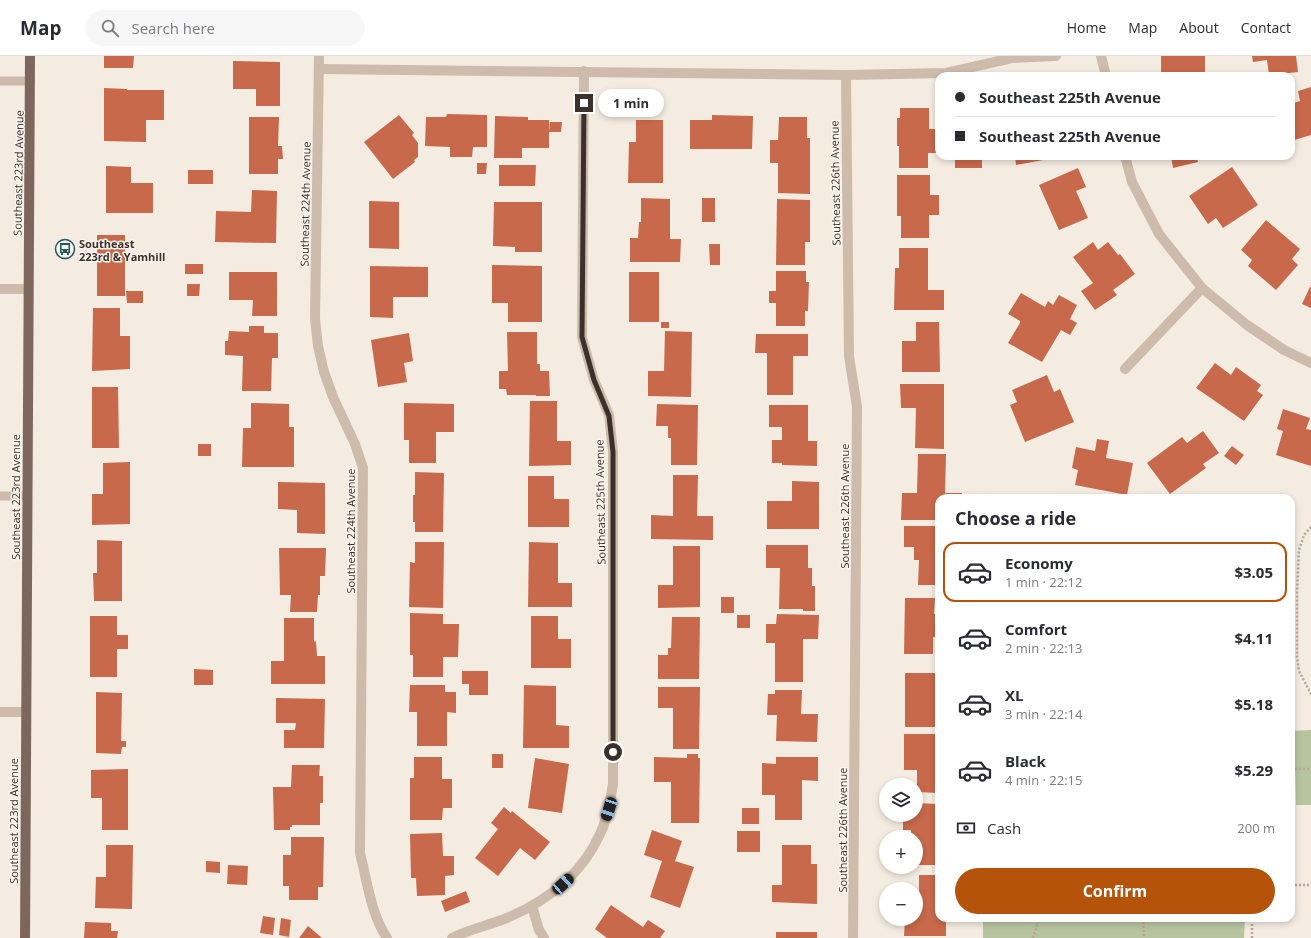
<!DOCTYPE html>
<html lang="en">
<head>
<meta charset="utf-8">
<style>
	:root { --surface:#fff; --page:#f7f7f7; --text:#2b2b33; --muted:#7c7c81; --line:#e1e1e2; --accent:#b45309 }
	body { margin:0; font-family:"Open Sans",sans-serif; background:var(--page); color:var(--text); height:100vh; display:flex; flex-direction:column; font-size:15px; white-space:nowrap }
	* { box-sizing:border-box; margin:0 }
	p { font-size:13px; color:var(--muted) }
	.icon { flex:none; width:22px; height:22px; fill:none; stroke:currentColor; stroke-width:2; stroke-linecap:round; stroke-linejoin:round }
	.map { position:relative; flex:1; overflow:hidden }
	.details { position:absolute; left:935px; top:438px; width:360px; height:428px; display:flex; flex-direction:column; background:var(--surface); border-radius:12px; box-shadow:0 2px 6px #0003 }
	.details>* { flex:none }
	.guide { position:absolute; left:935px; top:16px; width:360px; height:88px; border-radius:12px; box-shadow:0 2px 6px #0003; display:grid; align-content:center; height:88px; padding:0 20px; background:var(--surface) }
	.controls { position:absolute; left:879px; top:722px; display:grid; gap:8px }
	.controls a { display:grid; place-items:center; width:44px; height:44px; border-radius:50%; background:var(--surface); box-shadow:0 2px 6px #0003; font-size:20px }
	.end { position:absolute; width:18px; height:18px; margin:-9px; border:5px solid #3b302b; background:#fff; box-shadow:0 0 0 2px #fff }
	.from { border-radius:50% }
	.bubble { position:absolute; height:28px; border-radius:14px; background:var(--surface); box-shadow:0 2px 6px #0003; font-size:13px; font-weight:700; line-height:28px; text-align:center }
	.car { position:absolute; width:12px; height:24px; margin:-12px -6px; border-radius:5px; box-shadow:0 0 3px 1px #0007; background:linear-gradient(#222 24%,#8ab4d8 0 40%,#222 0 76%,#8ab4d8 0 86%,#222 0) }
	.guide b { display:flex; align-items:center; gap:14px; height:38px; font-size:15px }
	.guide b+b { border-top:1px solid var(--line) }
	.guide i { width:10px; height:10px; background:var(--text) }
	ul { padding:0; list-style:none }
	li { display:flex; align-items:center; gap:12px; height:60px; margin:0 8px 6px; padding:0 12px; border:2px solid transparent; border-radius:12px }
	li div { flex:1 }
	li b { display:block; font-size:15px }
	li em { font-style:normal; font-weight:700 }
	li.current { border-color:var(--accent) }
	li>.icon { width:36px; height:36px; stroke-width:1.5 }
	h2 { padding:0 20px; font-size:18px; line-height:48px }
	.pay { display:flex; align-items:center; gap:10px; height:44px; padding:0 20px; font-size:15px }
	.pay p { margin-inline-start:auto }
	.button { display:flex; gap:8px; margin-top:auto; padding:8px 20px }
	.button a { flex:1; height:46px; border-radius:24px; background:var(--accent); color:#fff; font-size:16px; font-weight:700; line-height:46px; text-align:center }
	header { display:flex; align-items:center; gap:24px; box-sizing:border-box; height:56px; padding:0 20px; background:var(--surface); border-bottom:1px solid var(--line) }
	header strong { font-size:19px }
	nav { display:flex; gap:22px; margin-inline-start:auto; font-size:14px }
	.search { width:280px; height:36px; background:var(--page); display:flex; align-items:center; gap:10px; box-sizing:border-box; padding:0 14px; border-radius:22px; color:var(--muted); font-size:15px }
	.map>svg:first-child { display:block }
	.green { fill:#b8c4a0 }
	.building { fill:#c8694b }
	.lines { fill:none; stroke-linecap:round; stroke-linejoin:round }
	.path { stroke:#b9a596; stroke-width:2.5; stroke-dasharray:2 2; stroke-linecap:butt }
	.service { stroke:#cdbbac; stroke-width:9 }
	.minor { stroke:#cdbbac; stroke-width:10 }
	.primary { stroke:#7d675c; stroke-width:10 }
	.route { stroke:#3b302b; stroke-width:5 }
	.labels { text-anchor:middle; dominant-baseline:central; stroke-width:3; stroke-linejoin:round; paint-order:stroke }
	.street-label { font-size:11px; fill:#3b302b; stroke:#fbf5ee }
	.poi-label { font-size:11px; font-weight:bold; fill:#3b302b; stroke:#fbf5ee; text-anchor:start }
</style>
</head>
<body>
<header>
<strong>Map</strong>
<div class="search"><svg class="icon" aria-label="search" viewBox="0 0 24 24"><circle cx="10" cy="10" r="6"/><path d="M15 15l6 6"/></svg>Search here</div>
<nav><a>Home</a><a>Map</a><a>About</a><a>Contact</a></nav>
</header>
<div class="map">
<svg width="1311" height="882" viewBox="0 0 1311 882">
	<rect width="100%" height="100%" fill="#f4ebe1"/>
	<g class="green">
		<path d="M1311 674V749H1296L1295 707H1291V675Z"/>
		<path d="M983 862H1245L1244 882H983Z"/>
	</g>
	<g class="building">
		<path d="M104 0H134L133 12H104Z"/>
		<rect x="1161" y="0" width="44" height="20"/>
		<path d="M1252 0H1296L1298 16 1269 19 1267 4 1253 6Z"/>
		<path d="M233 5 280 6V50H256V33H233Z"/>
		<path d="M1311 31V79L1291 85V48L1300 45 1298 35Z"/>
		<path d="M104 32 127 33V34H164V64H146V86L104 85Z"/>
		<path d="M900 52H929V73H937V97H928V112H899V90H897V62H900Z"/>
		<path d="M447 58 487 59V91H473L472 101H450V91L425 90 426 61H446Z"/>
		<path d="M399 59 414 77 412 79 418 87V101L414 104 415 106 393 123 364 86Z"/>
		<path d="M712 59 753 60 752 93H690V64H712Z"/>
		<path d="M495 60 528 61V64H549V92H522V102H494Z"/>
		<path d="M249 61H279L278 90H282L283 103H278V118H249Z"/>
		<path d="M779 61H807V82H810V138L778 137V107H770V84H778Z"/>
		<path d="M636 64H663V127H628L629 86H636Z"/>
		<path d="M550 66H562L561 76H549Z"/>
		<rect x="955" y="100" width="27" height="12"/>
		<path d="M1015 100H1060V101L1016 109Z"/>
		<path d="M1171 100H1197L1198 106 1173 112Z"/>
		<path d="M477 107H487L486 118H477Z"/>
		<path d="M499 109H536L535 130H499Z"/>
		<path d="M106 110 131 111V127H153V157H106Z"/>
		<path d="M1232 111 1258 149 1223 172 1216 162 1208 168 1189 140Z"/>
		<path d="M1078 112 1086 131 1076 135 1088 162 1059 174 1039 129Z"/>
		<rect x="188" y="114" width="25" height="14"/>
		<path d="M897 119H930V139H939V159H929V182H901V160H897Z"/>
		<path d="M252 134 277 135 276 187 215 186 216 155 251 156Z"/>
		<path d="M641 142 670 143V183H681L680 206H630V182H638L639 166H641Z"/>
		<rect x="702" y="142" width="13" height="24"/>
		<path d="M777 143 810 144V186H805V209H776Z"/>
		<path d="M369 145 399 146V193L369 192Z"/>
		<path d="M494 146H542V196H515V191L493 190Z"/>
		<path d="M1266 164 1300 193 1292 203 1298 209 1276 234 1248 210 1252 204 1241 194Z"/>
		<rect x="97" y="179" width="28" height="61"/>
		<path d="M1093 186 1098 194 1108 186 1118 199 1120 198 1135 218 1113 234 1117 239 1095 254 1081 235 1093 227 1073 201Z"/>
		<path d="M709 188H720V209H710Z"/>
		<path d="M899 192H928V234H944V254H894L895 212H899Z"/>
		<rect x="185" y="208" width="18" height="10"/>
		<path d="M492 209 542 210V266H508V247H492Z"/>
		<path d="M370 210 428 211V241H393V262L370 261Z"/>
		<path d="M776 215H806V226H809L808 255H805V270H776V247H769V235H776Z"/>
		<path d="M229 216H277V260H252L253 244H229Z"/>
		<rect x="629" y="216" width="30" height="50"/>
		<path d="M187 228H200L199 240H187Z"/>
		<path d="M1310 231H1311V252L1302 248Z"/>
		<path d="M126 235H143V247H127Z"/>
		<path d="M1021 237 1045 251 1048 245 1053 249 1059 239 1077 249 1070 263 1077 267 1070 279 1061 274 1042 306 1008 287 1020 267V265L1008 258Z"/>
		<path d="M93 252H120V280H130V313L92 315Z"/>
		<rect x="661" y="266" width="8" height="6"/>
		<path d="M916 266H939L940 316H902V285H916Z"/>
		<path d="M249 270H264V277H278V302H272L271 335H242L243 300 225 299V285H228L229 275 249 276Z"/>
		<path d="M665 275 692 276 691 341 648 340V315H664Z"/>
		<path d="M507 276H537V308H540V315H549L550 340H536V339H507L506 333H499V315H508Z"/>
		<path d="M409 277 413 305 404 307 407 326 378 331 371 284Z"/>
		<path d="M756 278H808V300H793V339H767V297H755Z"/>
		<path d="M1215 307 1231 319 1236 311 1261 329 1257 335 1263 339 1244 365 1196 332Z"/>
		<path d="M1047 319 1054 336 1060 333 1074 366 1025 386 1010 349 1017 346 1012 334Z"/>
		<path d="M900 328H944V393L915 392 916 352H901Z"/>
		<path d="M92 331H118L119 392H92Z"/>
		<path d="M530 345H557V385H571V409L529 410Z"/>
		<path d="M251 347 289 348V371H294V411H242L243 372H251Z"/>
		<path d="M404 347 454 348V376H436V407H409V384H404Z"/>
		<path d="M657 348 698 349 697 409H671V382H668V370H656Z"/>
		<path d="M769 349H808V385H817V410L782 409V407H772V384H782V371H769Z"/>
		<path d="M1283 353 1310 362 1306 373 1311 374V410L1276 399 1283 375 1277 373Z"/>
		<path d="M1203 375 1219 397 1203 408 1206 412 1170 438 1147 407 1182 381 1187 387Z"/>
		<path d="M1097 383 1109 385 1106 402 1133 407 1127 439 1075 429 1078 414 1072 412 1076 391 1095 395Z"/>
		<rect x="198" y="388" width="13" height="12"/>
		<path d="M1232 390 1244 399 1236 409 1224 400Z"/>
		<path d="M918 398H946L945 437H962V442H939V464H901L902 437H917Z"/>
		<path d="M130 406V468L92 469V438H103V407Z"/>
		<path d="M415 416 444 417 443 476H415V466H413V439H415Z"/>
		<path d="M673 419H698L697 460H713V484L651 483V459L673 460Z"/>
		<path d="M528 420H554V443H569V471H528Z"/>
		<path d="M792 425 819 426V473H767V445H792Z"/>
		<path d="M278 426 325 427V478L297 477V454L278 453Z"/>
		<path d="M904 470H939V529H918L919 504H914V491H904Z"/>
		<path d="M97 484 122 485V545H94L93 517H97Z"/>
		<path d="M415 486H444L443 552 409 551 410 506 415 507Z"/>
		<path d="M529 486 558 487V527H572V551H528Z"/>
		<path d="M766 489H808V512H812V530H815V555H803V553H779L780 512H766Z"/>
		<path d="M673 490H700V551L658 552V529H673Z"/>
		<path d="M279 492H326L325 520H320V539H318L317 556H290L291 539H280Z"/>
		<rect x="721" y="541" width="13" height="16"/>
		<path d="M905 542H935L934 558H939V581H933V598H904Z"/>
		<path d="M410 557 443 558V568H459L458 601H443V621H413V599H410Z"/>
		<path d="M777 558 819 559 818 583H803V626H775V587H766V568H776Z"/>
		<rect x="737" y="559" width="13" height="13"/>
		<path d="M90 560H117V579H128V593H117V621H90Z"/>
		<path d="M531 560H558V583H571V612H531Z"/>
		<path d="M672 561H700L699 623H658V599H668V592H671Z"/>
		<path d="M284 562H314V586L316 585 317 600H325V628H271V605H284Z"/>
		<path d="M194 613 213 614V629H194Z"/>
		<path d="M462 615H488V639H469V628H462Z"/>
		<path d="M905 617H939V638H936V671H905Z"/>
		<path d="M410 629H445V636H456V657L447 656V690H417V656H409Z"/>
		<path d="M524 629 556 630V669L569 670V692H523Z"/>
		<path d="M658 631H700L699 693H673V652H658Z"/>
		<path d="M775 634H802L801 658H818L817 686 776 685 777 659H767L768 638H775Z"/>
		<path d="M96 636 122 637 121 685H126V691H122L121 698 96 697Z"/>
		<path d="M276 642 325 643 324 692H284V674H295L296 667H276Z"/>
		<path d="M904 678H938L937 737 917 736V714H904Z"/>
		<rect x="492" y="698" width="11" height="14"/>
		<path d="M687 698H698V702H700L699 767H671V726H654V701L687 702Z"/>
		<path d="M414 701H442V723H452V752H443L442 764H410V722H414Z"/>
		<path d="M776 701H818V725L802 724V764H775V739H762V707L776 708Z"/>
		<path d="M535 702 569 708 562 757 528 752Z"/>
		<path d="M292 709H320L319 720H323V747H320V769H292V771H290V774H274L273 731H291Z"/>
		<path d="M128 713V774H102V742H91V714Z"/>
		<path d="M916 747 937 748V750H939L938 809H916V781H911V774H903V759H916Z"/>
		<path d="M504 751 511 757 512 755 550 786 535 804 520 792 498 820 475 802 498 773 491 767Z"/>
		<rect x="742" y="752" width="17" height="16"/>
		<path d="M652 774 682 785 675 805 694 811 680 852 650 841 662 805 644 799Z"/>
		<rect x="737" y="775" width="23" height="21"/>
		<path d="M442 777 443 800H454V819L445 820V839L417 840 416 822H411L410 778Z"/>
		<path d="M291 781H324L323 831H318V844H289V830H283V799H291Z"/>
		<path d="M106 789H133L132 853 95 852 96 821H106Z"/>
		<path d="M782 789H811V808H817V848L772 846V829H782Z"/>
		<path d="M206 805 220 806V817L206 816Z"/>
		<path d="M228 809 248 810 247 829 227 828Z"/>
		<path d="M919 819H939V862H946V880H904L905 863H916V844H919Z"/>
		<path d="M466 835 470 846 445 856 441 845Z"/>
		<path d="M611 849 643 871 648 864 665 875 660 882H607L595 873Z"/>
		<path d="M263 860 275 862 273 879 260 877Z"/>
		<path d="M281 862 291 864 289 881 279 879Z"/>
		<path d="M85 866 111 867V875H118L117 882H84Z"/>
		<path d="M308 870 322 882H299Z"/>
		<rect x="776" y="876" width="41" height="6"/>
	</g>
	<g class="lines">
		<g class="path">
			<path d="M1311 471 1304 479 1299 494 1297 535V601L1299 615 1311 638"/>
			<path d="M1291 713H1311"/>
			<path d="M1291 829H1311"/>
			<path d="M1143 862 1144 882"/>
			<path d="M1033 882 1039 862"/>
			<path d="M1252 882V862"/>
		</g>
		<g class="service">
			<path d="M0 25H30"/>
			<path d="M0 440H27"/>
		</g>
		<g class="minor">
			<path d="M319 0 315 263 318 290 324 316 333 341 355 388 363 412 360 797C367 825 371 858 387 882"/>
			<path d="M1101 0 1106 20"/>
			<path d="M319 13 846 19 946 17 1012 2 1056 0"/>
			<path d="M846 19 849 300 857 351 853 882"/>
			<path d="M1125 100 1132 126 1159 178 1202 232 1247 269 1284 294 1311 307"/>
			<path d="M0 233H28"/>
			<path d="M1125 313 1202 232"/>
			<path d="M0 656H26"/>
			<path d="M532 850 539 874 544 882"/>
			<path d="M452 882C470 873 489 869 507 862 547 845 582 818 600 778 608 762 610 744 613 728V396L609 359 594 324 582 281 584 15"/>
		</g>
		<path class="primary" d="M25 882 30 0"/>
	</g>
	<g class="lines">
		<path class="route" d="M584 47 582 281 594 324 609 360 613 396V696"/>
	</g>
	<defs>
		<symbol id="bus-ring" viewBox="-11 -11 22 22"><circle r="9.5" fill="#fbf5ee" stroke="#1f5a5e" stroke-width="1.5"/><path d="M-5-6H5V4H4V6H2V4H-2V6H-4V4H-5ZM-3.5-4V0h7V-4ZM-3.5 1.2v1.5H-2V1.2ZM2 1.2v1.5H3.5V1.2Z" fill="#1f5a5e"/></symbol>
	</defs>
	<g fill-rule="evenodd">
		<use href="#bus-ring" x="54" y="182" width="22" height="22"/>
	</g>
	<g class="labels">
		<g class="street-label">
			<text transform="translate(18 117) rotate(-89)">Southeast 223rd Avenue</text>
			<text transform="translate(835 127) rotate(-91)">Southeast 226th Avenue</text>
			<text transform="translate(305 148) rotate(-89)">Southeast 224th Avenue</text>
			<text transform="translate(15 441) rotate(-90)">Southeast 223rd Avenue</text>
			<text transform="translate(600 446) rotate(-91)">Southeast 225th Avenue</text>
			<text transform="translate(844 450) rotate(-90)">Southeast 226th Avenue</text>
			<text transform="translate(350 475) rotate(-90)">Southeast 224th Avenue</text>
			<text transform="translate(13 765) rotate(-90)">Southeast 223rd Avenue</text>
			<text transform="translate(842 774) rotate(-90)">Southeast 226th Avenue</text>
		</g>
		<g class="poi-label">
			<text x="79" y="187">Southeast<tspan x="79" dy="13">223rd &amp; Yamhill</tspan></text>
		</g>
	</g>
</svg>
<div class="controls">
<a><svg class="icon" aria-label="layers" viewBox="0 0 24 24"><path d="M12 4l9 5-9 5-9-5zM3 14l9 5 9-5"/></svg></a>
<a>+</a>
<a>−</a>
</div>
<i class="end from" style="left:613px;top:696px"></i>
<i class="end" style="left:584px;top:47px"></i>
<div class="bubble" style="left:598px;top:33px;width:66px">1 min</div>
<i class="car" style="left:609px;top:753px;rotate:198deg"></i>
<i class="car" style="left:563px;top:828px;rotate:48deg"></i>
<div class="guide">
<b><i class="from"></i>Southeast 225th Avenue</b>
<b><i></i>Southeast 225th Avenue</b>
</div>
<section class="details">
<h2>Choose a ride</h2>
<ul>
<li class="current"><svg class="icon" aria-label="car" viewBox="0 0 24 24"><path d="M5 17H2v-5l4-1 3-4h7l3 4 3 1v5h-3M9 17h6M6 11h13"/><circle cx="7" cy="17" r="2"/><circle cx="17" cy="17" r="2"/></svg><div><b>Economy</b><p>1 min · 22:12</p></div><em>$3.05</em></li>
<li><svg class="icon" aria-label="car" viewBox="0 0 24 24"><path d="M5 17H2v-5l4-1 3-4h7l3 4 3 1v5h-3M9 17h6M6 11h13"/><circle cx="7" cy="17" r="2"/><circle cx="17" cy="17" r="2"/></svg><div><b>Comfort</b><p>2 min · 22:13</p></div><em>$4.11</em></li>
<li><svg class="icon" aria-label="car" viewBox="0 0 24 24"><path d="M5 17H2v-5l4-1 3-4h7l3 4 3 1v5h-3M9 17h6M6 11h13"/><circle cx="7" cy="17" r="2"/><circle cx="17" cy="17" r="2"/></svg><div><b>XL</b><p>3 min · 22:14</p></div><em>$5.18</em></li>
<li><svg class="icon" aria-label="car" viewBox="0 0 24 24"><path d="M5 17H2v-5l4-1 3-4h7l3 4 3 1v5h-3M9 17h6M6 11h13"/><circle cx="7" cy="17" r="2"/><circle cx="17" cy="17" r="2"/></svg><div><b>Black</b><p>4 min · 22:15</p></div><em>$5.29</em></li>
</ul>
<div class="pay"><svg class="icon" aria-label="cash" viewBox="0 0 24 24"><path d="M3 7h18v10H3z"/><circle cx="12" cy="12" r="2"/></svg>Cash<p>200 m</p></div>
<div class="button"><a>Confirm</a></div>
</section>
</div>
</body>
</html>
